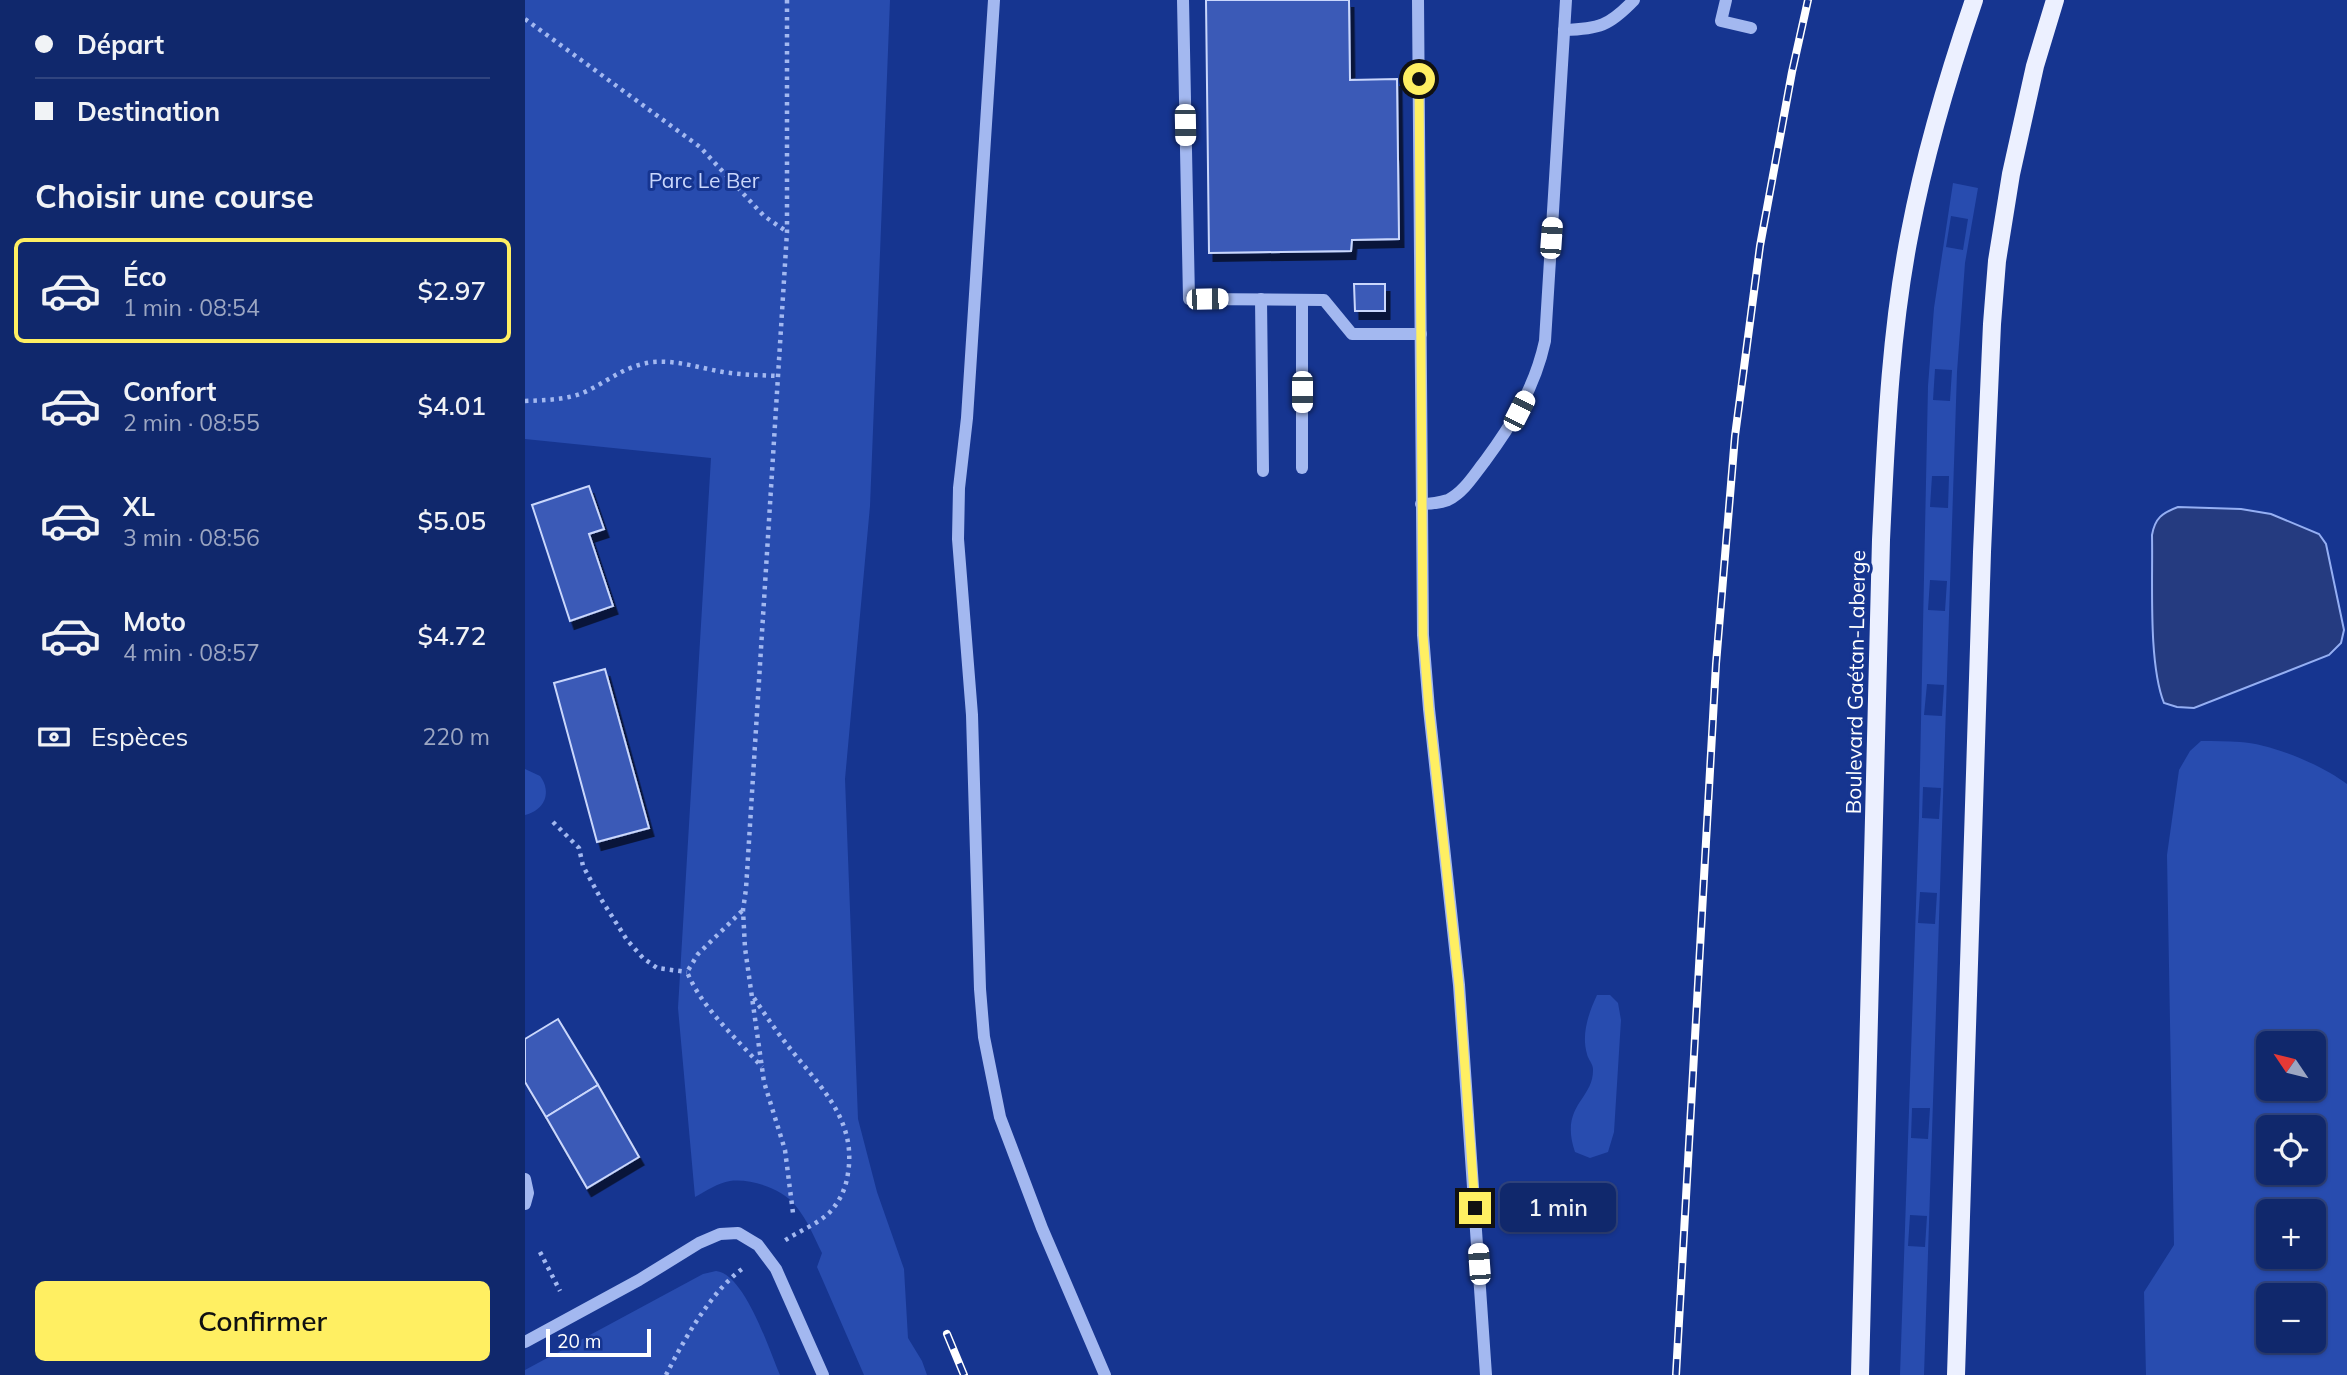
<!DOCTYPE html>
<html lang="fr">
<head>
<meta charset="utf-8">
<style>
	:root { --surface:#10286c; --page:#1e3474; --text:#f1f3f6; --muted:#9ca6c2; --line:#30447f; --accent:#ffef62 }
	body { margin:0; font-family:Mulish,sans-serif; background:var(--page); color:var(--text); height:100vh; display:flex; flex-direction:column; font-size:26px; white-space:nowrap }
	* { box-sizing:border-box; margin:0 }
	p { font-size:23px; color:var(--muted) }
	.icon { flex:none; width:38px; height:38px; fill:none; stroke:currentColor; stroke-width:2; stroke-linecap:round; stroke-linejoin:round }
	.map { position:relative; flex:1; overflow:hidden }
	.details { display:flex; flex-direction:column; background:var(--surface); width:525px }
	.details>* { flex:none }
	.hud { display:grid; align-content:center; height:154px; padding:0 35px; background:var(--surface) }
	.needle { width:46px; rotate:305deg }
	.fabs { position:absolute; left:1731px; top:1031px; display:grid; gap:14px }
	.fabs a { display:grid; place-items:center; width:70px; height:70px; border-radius:10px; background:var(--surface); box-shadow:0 2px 5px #0004,0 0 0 2px var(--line); font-size:35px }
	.scale { position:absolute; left:21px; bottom:18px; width:105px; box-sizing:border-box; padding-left:7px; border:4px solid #fff; border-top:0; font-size:19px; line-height:24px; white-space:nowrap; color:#fff; -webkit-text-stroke:5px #163590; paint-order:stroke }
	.end { position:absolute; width:32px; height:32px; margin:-16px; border:9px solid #ffef62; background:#111; box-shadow:0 0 0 4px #111 }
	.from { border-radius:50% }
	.bubble { position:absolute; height:49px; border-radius:10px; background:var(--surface); box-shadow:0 2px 5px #0004,0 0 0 2px var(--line); font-size:23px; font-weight:600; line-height:49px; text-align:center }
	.car { position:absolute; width:21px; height:42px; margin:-21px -10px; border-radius:9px; box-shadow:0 0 5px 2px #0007; background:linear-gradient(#fff 24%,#345 0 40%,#fff 0 76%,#345 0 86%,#fff 0) }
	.hud b { display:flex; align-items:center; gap:24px; height:66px; font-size:26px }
	.hud b+b { border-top:2px solid var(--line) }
	.hud i { width:18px; height:18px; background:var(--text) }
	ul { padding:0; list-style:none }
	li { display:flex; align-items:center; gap:21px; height:105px; margin:0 14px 10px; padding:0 21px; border:4px solid transparent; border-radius:10px }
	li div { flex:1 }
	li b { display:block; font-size:26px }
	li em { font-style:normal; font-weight:600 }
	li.current { border-color:var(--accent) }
	li>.icon { width:63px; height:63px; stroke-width:1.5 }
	h2 { padding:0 35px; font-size:32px; line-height:84px }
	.pay { display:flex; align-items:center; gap:18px; height:77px; padding:0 35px; font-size:26px }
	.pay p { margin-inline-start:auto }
	.cta { display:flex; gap:14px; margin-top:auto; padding:14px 35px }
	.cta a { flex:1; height:80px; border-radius:10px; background:var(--accent); color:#111; font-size:28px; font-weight:600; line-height:80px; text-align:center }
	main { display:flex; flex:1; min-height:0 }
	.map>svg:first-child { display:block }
	.green { fill:#284caf; fill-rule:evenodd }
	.water { fill:#253b80; stroke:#95aff3; stroke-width:2 }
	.building { fill:#3a5ab7; stroke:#cad7fc; stroke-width:2; filter:url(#shadow) }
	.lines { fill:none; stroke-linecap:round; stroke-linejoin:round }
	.path { stroke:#a3b8f0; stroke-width:4.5; stroke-dasharray:3.5 5; stroke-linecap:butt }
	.minor { stroke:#a3b8f0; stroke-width:12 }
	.major { stroke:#ecf0ff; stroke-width:18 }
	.rail-casing { stroke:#fff; stroke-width:8 }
	.rail { stroke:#163590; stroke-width:5; stroke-dasharray:16; stroke-linecap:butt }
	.route { stroke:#ffef62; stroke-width:9 }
	.labels { text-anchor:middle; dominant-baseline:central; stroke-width:6; stroke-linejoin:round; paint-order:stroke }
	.park-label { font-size:21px; fill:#cad7fc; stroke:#163590 }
	.street-label { font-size:21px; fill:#fff; stroke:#163590 }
</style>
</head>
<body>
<main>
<section class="details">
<div class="hud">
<b><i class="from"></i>Départ</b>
<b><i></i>Destination</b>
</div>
<h2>Choisir une course</h2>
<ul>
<li class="current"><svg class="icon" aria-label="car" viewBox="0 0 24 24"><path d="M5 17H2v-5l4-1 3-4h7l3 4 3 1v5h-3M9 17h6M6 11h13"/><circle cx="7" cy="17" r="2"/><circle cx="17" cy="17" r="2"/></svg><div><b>Éco</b><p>1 min · 08:54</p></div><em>$2.97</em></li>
<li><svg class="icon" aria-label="car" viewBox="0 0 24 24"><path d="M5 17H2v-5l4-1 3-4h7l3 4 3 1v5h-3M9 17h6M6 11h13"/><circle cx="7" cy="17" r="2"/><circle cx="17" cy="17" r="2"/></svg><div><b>Confort</b><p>2 min · 08:55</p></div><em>$4.01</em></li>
<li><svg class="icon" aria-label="car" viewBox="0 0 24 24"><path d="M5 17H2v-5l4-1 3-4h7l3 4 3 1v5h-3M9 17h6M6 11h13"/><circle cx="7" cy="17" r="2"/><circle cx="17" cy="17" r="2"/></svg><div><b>XL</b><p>3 min · 08:56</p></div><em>$5.05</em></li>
<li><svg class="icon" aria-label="car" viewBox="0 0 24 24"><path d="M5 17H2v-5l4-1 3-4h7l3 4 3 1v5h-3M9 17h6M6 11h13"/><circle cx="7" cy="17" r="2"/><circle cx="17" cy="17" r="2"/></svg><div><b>Moto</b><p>4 min · 08:57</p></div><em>$4.72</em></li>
</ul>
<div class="pay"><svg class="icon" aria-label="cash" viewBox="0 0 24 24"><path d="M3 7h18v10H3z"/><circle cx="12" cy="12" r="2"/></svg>Espèces<p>220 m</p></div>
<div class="cta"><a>Confirmer</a></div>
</section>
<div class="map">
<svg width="1822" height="1375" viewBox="0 0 1822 1375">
	<defs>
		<filter id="shadow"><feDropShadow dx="4.5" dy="8" stdDeviation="0" flood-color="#0009"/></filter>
	</defs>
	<rect width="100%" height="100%" fill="#163590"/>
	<g class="green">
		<path d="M0 0H365L345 506 320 779 333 1119 352 1192 379 1269 383 1338 397 1361 402 1375H339L292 1267 297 1253C289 1237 282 1219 270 1205 258 1189 225 1178 205 1181 193 1183 181 1191 170 1197L153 1008 186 458 0 439Z"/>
		<path d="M1428 183 1453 188 1440 263 1432 372 1399 1375H1375L1394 817 1403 386 1409 308ZM1426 216 1443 219 1438 250 1421 247ZM1410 369 1427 370 1425 401 1408 400ZM1407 476H1424L1423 508 1405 507ZM1405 580 1422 581 1420 611 1403 610ZM1402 684 1419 685 1417 716 1399 715ZM1398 787 1416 788 1414 819 1397 818ZM1395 892 1412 893 1410 924 1393 923ZM1387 1108H1405L1403 1139 1386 1138ZM1385 1215 1402 1216 1400 1247 1383 1246Z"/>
		<path d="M1676 741C1689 741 1702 741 1715 742 1747 744 1797 765 1822 784V1375H1621L1619 1292 1649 1245 1642 855 1654 770 1665 751ZM1743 1043H1788V1088H1743ZM1743 1127H1788V1172H1743ZM1788 1211V1256H1743V1211ZM1788 1295V1340H1743V1295Z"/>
		<path d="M0 769 15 776C27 792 20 810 0 815Z"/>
		<path d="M1072 995H1085L1093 1003 1096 1020 1089 1132 1083 1152 1065 1158 1050 1152C1034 1105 1069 1100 1068 1069 1068 1064 1063 1059 1062 1054 1056 1034 1064 1012 1072 995Z"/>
		<path d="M191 1271C220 1274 244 1350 255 1375H0V1370L178 1274Z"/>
	</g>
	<path class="water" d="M1653 507 1716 509 1746 514 1794 534 1801 544 1819 630 1816 643 1804 655 1669 708 1652 707 1639 703C1623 663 1628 580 1627 535 1630 518 1637 513 1653 507Z"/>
	<g class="building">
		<path d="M681 0H824L825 80 872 79 874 239 827 240 826 251 684 253Z"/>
		<path d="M829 284H860V311H830Z"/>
		<path d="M64 486 79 529 64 534 88 606 45 621 7 505Z"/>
		<path d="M80 669 124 828 72 842 29 683Z"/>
		<path d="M33 1019 73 1085 21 1117 0 1082V1039Z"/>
		<path d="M73 1085 114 1157 62 1188 21 1117Z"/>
	</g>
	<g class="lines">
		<g class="path">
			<path d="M262 0V232L221 889 218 910 220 948 239 1082 260 1150 268 1213"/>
			<path d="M0 19 175 147 239 216 261 231"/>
			<path d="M0 401C21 400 45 400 64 390 88 378 100 366 128 362 152 360 175 368 198 372 216 375 234 375 252 376"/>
			<path d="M28 822 54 848 58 866 76 899 102 940 118 958 132 968 162 972"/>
			<path d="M217 911 173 954 162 972C177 1008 211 1038 237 1067"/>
			<path d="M229 998C239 1013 249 1028 260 1042 291 1083 332 1117 323 1173 321 1188 315 1201 305 1212 293 1224 274 1231 259 1241"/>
			<path d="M15 1252 35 1291"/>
			<path d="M141 1375C158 1341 188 1288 220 1267"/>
		</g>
		<g class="minor">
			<path d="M469 0 442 418 434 488 433 539 447 715 455 989 459 1037 475 1117 517 1228 580 1375"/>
			<path d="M658 0 664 299 799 300 827 334H896"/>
			<path d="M893 0 898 635 904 709 934 985 961 1375"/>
			<path d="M1201 0 1196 21 1226 28"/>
			<path d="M1039 30C1074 29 1084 26 1109 0"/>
			<path d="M736 299 738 471"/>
			<path d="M777 468V300"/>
			<path d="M896 504C905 504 914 503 923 500 939 492 949 475 960 461 988 423 1010 387 1020 341L1041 0"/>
			<path d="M0 1179 3 1193 0 1204"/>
			<path d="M0 1342 114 1280 174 1243 195 1234 213 1233 233 1245 251 1269 298 1375"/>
		</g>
		<g class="major">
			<path d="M1335 1375 1356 540C1361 437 1365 333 1385 232 1400 153 1423 76 1449 0"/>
			<path d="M1431 1375 1457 552 1467 324 1472 261 1486 174 1510 66 1530 0"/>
		</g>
		<defs>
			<g id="rail">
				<path d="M422 1334 439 1375"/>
				<path d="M1151 1375 1191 664 1210 436 1235 246 1267 72 1283 0"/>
			</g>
		</defs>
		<use href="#rail" class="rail-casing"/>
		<use href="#rail" class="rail"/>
	</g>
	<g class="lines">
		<path class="route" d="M894 79 898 635 904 709 934 985 950 1208"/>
	</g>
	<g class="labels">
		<g class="park-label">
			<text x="179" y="180">Parc Le Ber</text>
		</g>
		<g class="street-label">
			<text transform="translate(1330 682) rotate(-89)">Boulevard Gaétan-Laberge</text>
		</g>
	</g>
</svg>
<div class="fabs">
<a><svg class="needle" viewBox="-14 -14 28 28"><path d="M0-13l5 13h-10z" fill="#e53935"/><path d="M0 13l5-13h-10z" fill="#9ca6c2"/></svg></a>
<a><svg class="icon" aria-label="locate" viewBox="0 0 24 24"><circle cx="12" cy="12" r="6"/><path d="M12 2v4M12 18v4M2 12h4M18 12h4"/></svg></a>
<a>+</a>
<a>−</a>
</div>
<div class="scale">20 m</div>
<i class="end from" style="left:894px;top:79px"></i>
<i class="end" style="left:950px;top:1208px"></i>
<div class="bubble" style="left:975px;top:1183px;width:116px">1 min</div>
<i class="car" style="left:660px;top:125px;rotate:179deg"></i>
<i class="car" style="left:1026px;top:238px;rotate:4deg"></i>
<i class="car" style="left:682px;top:299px;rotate:89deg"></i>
<i class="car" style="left:777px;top:392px;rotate:180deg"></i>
<i class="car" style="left:994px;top:411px;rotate:27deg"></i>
<i class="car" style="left:954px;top:1264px;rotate:356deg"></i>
</div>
</main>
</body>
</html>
